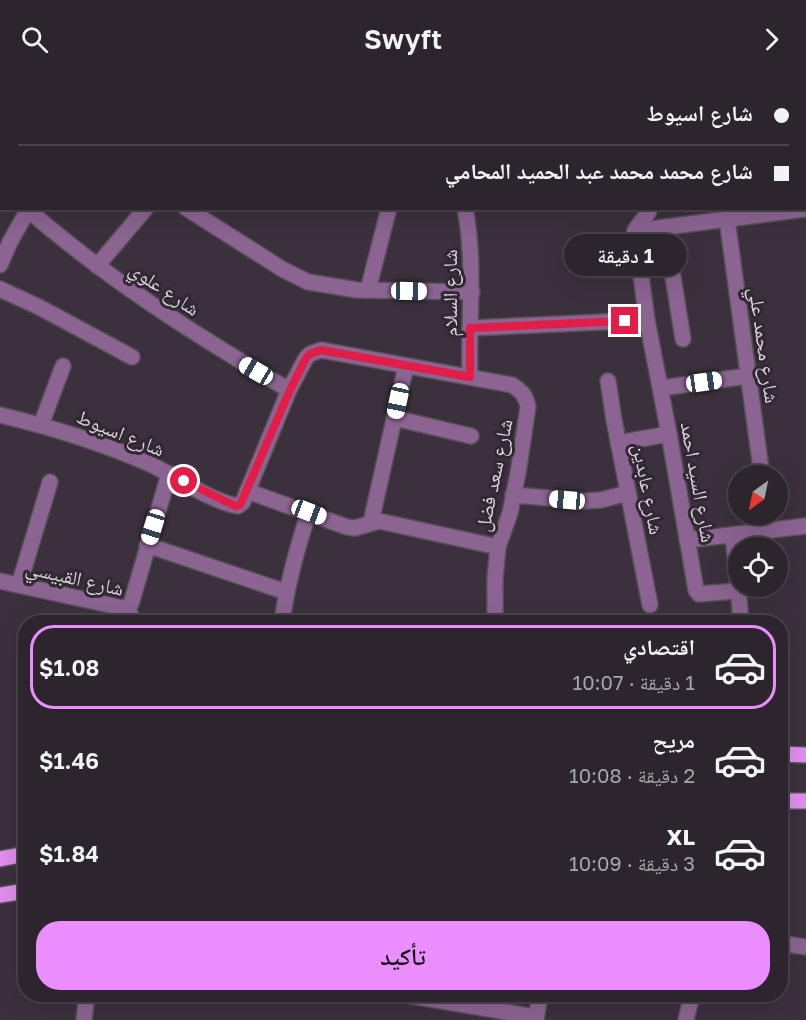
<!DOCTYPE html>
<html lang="ar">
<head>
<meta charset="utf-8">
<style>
	:root { --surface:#2c252e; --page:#342d36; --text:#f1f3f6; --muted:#a6a5aa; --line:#48424a; --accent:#eb8dfc }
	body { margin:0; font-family:"Golos Text","Noto Naskh Arabic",sans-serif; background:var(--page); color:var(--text); direction:rtl; height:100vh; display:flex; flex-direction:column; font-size:22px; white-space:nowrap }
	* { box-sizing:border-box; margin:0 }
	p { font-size:20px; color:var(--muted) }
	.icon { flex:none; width:33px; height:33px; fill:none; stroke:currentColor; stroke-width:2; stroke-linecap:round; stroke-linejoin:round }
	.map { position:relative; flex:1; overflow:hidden; direction:ltr }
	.drawer { position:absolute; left:18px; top:537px; width:770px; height:387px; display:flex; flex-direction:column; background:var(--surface); border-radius:24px; box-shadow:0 6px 24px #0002,0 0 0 2px var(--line); direction:rtl }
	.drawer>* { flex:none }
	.banner { position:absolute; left:0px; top:0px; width:807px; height:132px; box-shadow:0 6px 24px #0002,0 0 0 2px var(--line); direction:rtl; display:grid; align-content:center; height:132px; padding:0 18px; background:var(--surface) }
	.needle { width:39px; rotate:213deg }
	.buttons { position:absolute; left:728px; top:387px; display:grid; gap:12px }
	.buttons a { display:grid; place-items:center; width:60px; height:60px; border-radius:50%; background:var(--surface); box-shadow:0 6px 24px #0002,0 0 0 2px var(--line); font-size:30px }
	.end { position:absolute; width:27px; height:27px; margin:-14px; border:8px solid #e11d48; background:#fff; box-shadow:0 0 0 3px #fff }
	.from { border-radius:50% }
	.bubble { position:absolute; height:42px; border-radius:21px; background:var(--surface); box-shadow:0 6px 24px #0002,0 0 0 2px var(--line); font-size:20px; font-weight:600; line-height:42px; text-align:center; direction:rtl }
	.car { position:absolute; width:18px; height:36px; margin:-18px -9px; border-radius:8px; box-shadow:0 0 4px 2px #0007; background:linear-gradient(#fff 24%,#345 0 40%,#fff 0 76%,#345 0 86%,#fff 0) }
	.banner b { display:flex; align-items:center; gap:21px; height:57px; font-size:22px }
	.banner b+b { border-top:2px solid var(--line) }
	.banner i { width:15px; height:15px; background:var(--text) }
	ul { padding:10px 0 0; list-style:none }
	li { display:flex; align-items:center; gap:18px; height:84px; margin:0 12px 9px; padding:0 6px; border:3px solid transparent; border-radius:24px }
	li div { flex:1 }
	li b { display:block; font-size:22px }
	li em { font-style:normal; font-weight:600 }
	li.on { border-color:var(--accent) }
	li>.icon { width:54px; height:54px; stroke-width:1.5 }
	.action { display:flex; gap:12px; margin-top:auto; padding:12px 18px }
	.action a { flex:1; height:69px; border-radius:24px; background:var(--accent); color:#111; font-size:24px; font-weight:600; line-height:69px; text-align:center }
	header { display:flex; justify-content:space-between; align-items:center; height:78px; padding:0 18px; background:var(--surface); font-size:27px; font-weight:600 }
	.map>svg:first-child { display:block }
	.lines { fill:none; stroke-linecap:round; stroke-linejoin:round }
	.minor-casing { stroke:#574e59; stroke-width:18 }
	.major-casing { stroke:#574e59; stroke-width:18 }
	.minor { stroke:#8b6491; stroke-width:15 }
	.major { stroke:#df8eed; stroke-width:15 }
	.route { stroke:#e11d48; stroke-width:8 }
	.labels { text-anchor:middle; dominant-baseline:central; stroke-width:6; stroke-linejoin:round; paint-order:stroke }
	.street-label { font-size:20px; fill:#d9d3da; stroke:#312833 }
</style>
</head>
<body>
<header><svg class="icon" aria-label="forward" viewBox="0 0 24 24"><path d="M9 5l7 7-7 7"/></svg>Swyft<svg class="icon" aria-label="search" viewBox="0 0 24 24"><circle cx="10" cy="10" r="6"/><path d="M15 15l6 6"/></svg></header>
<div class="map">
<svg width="806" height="942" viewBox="0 0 806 942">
	<rect width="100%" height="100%" fill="#3b313d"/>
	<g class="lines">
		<defs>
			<g id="minor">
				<path d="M337 0 340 2"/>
				<path d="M596 0V2"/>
				<path d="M251 2 252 0"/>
				<path d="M323 2 324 0"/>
				<path d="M378 2V0"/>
				<path d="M449 2 450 0"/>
				<path d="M26 130C107 201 197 258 289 312"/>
				<path d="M186 130 282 191 308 204 357 212 472 214"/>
				<path d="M465 130C476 187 468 243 470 299"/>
				<path d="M727 141 762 398"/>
				<path d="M665 149 683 261"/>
				<path d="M635 153 647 242 669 356 696 512 699 516 738 513"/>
				<path d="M635 153 806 131"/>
				<path d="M635 153C639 144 647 140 650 130"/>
				<path d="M0 187 10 164 29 130"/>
				<path d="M97 188 146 130"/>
				<path d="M0 211 39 229 132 279"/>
				<path d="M368 212 389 130"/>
				<path d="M470 250 647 242"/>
				<path d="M608 303 614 342 650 527"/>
				<path d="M661 310 748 298"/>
				<path d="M0 337C51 349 102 365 150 386 173 397 214 425 238 428L243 424 289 312 306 280 310 276 321 272 512 307C521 313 526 317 528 329L518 395 510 435 498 469 495 500V544"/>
				<path d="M394 340 471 358"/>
				<path d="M41 347 63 288"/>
				<path d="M618 365 669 356"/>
				<path d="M247 413 347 449 355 450 379 443 498 469"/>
				<path d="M513 417 585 423 601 422 628 415"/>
				<path d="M371 444 406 288"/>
				<path d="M733 457 738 507"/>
				<path d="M687 462 806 448"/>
				<path d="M147 467 286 514"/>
				<path d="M0 503 123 530 127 529"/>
				<path d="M19 507 50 404"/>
				<path d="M738 508 741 544"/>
				<path d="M127 529 131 526 169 396"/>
				<path d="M127 529 134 544"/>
				<path d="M282 544C287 506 297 470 309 434"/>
				<path d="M780 865 806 869"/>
				<path d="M400 916 536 939"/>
				<path d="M84 942 87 916"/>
				<path d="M536 942 540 916"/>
				<path d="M686 942 692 916"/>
			</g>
			<g id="major">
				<path d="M780 676 806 677"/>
				<path d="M780 723H806"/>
				<path d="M0 781 26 776"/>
				<path d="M0 817 26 813"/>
			</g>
		</defs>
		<use href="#minor" class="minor-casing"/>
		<use href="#major" class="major-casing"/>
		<use href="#minor" class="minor"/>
		<use href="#major" class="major"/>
	</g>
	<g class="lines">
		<path class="route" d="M184 403 235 428 240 427 290 312 306 280 310 276 321 272 470 299V250L625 243"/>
	</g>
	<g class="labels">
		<g class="street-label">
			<text transform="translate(165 210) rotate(34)">شارع علوي</text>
			<text transform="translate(449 215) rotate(-90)">شارع السلام</text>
			<text transform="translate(765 267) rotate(82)">شارع محمد علي</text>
			<text transform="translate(121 354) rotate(22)">شارع اسيوط</text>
			<text transform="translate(493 397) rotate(-78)">شارع سعد فضل</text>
			<text transform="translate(699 404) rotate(80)">شارع السيد احمد</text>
			<text transform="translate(649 411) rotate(79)">شارع عابدين</text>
			<text transform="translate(75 499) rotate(13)">شارع القبيسي</text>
		</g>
	</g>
</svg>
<div class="buttons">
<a><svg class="needle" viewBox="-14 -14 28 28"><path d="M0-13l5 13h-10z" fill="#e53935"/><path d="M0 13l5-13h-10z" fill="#a6a5aa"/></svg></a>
<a><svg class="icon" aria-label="locate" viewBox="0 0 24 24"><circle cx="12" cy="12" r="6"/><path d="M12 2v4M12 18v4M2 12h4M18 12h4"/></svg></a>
</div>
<i class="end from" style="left:184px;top:403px"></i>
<i class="end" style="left:625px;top:243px"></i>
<div class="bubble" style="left:564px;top:156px;width:123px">1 دقيقة</div>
<i class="car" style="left:409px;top:213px;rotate:91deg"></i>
<i class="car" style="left:256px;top:293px;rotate:300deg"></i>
<i class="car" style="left:704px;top:304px;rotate:82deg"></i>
<i class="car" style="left:398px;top:323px;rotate:192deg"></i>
<i class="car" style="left:567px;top:422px;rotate:275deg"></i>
<i class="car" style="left:309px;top:434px;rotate:111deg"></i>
<i class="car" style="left:153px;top:449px;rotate:197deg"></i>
<div class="banner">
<b><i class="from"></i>شارع اسيوط</b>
<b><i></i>شارع محمد محمد عبد الحميد المحامي</b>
</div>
<section class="drawer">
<ul>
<li class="on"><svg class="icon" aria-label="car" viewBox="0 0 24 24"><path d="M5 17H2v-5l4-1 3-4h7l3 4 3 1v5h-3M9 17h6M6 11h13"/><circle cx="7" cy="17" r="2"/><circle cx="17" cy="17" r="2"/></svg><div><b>اقتصادي</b><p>1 دقيقة · 10:07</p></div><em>$1.08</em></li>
<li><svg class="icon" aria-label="car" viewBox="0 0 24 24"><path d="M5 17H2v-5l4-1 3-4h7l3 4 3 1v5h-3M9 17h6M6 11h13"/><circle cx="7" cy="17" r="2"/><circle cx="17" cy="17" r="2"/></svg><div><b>مريح</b><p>2 دقيقة · 10:08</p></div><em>$1.46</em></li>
<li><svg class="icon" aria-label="car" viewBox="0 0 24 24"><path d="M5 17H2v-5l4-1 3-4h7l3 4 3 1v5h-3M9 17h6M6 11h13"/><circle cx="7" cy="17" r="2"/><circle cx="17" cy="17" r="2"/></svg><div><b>XL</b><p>3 دقيقة · 10:09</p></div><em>$1.84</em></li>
</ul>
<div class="action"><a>تأكيد</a></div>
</section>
</div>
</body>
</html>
